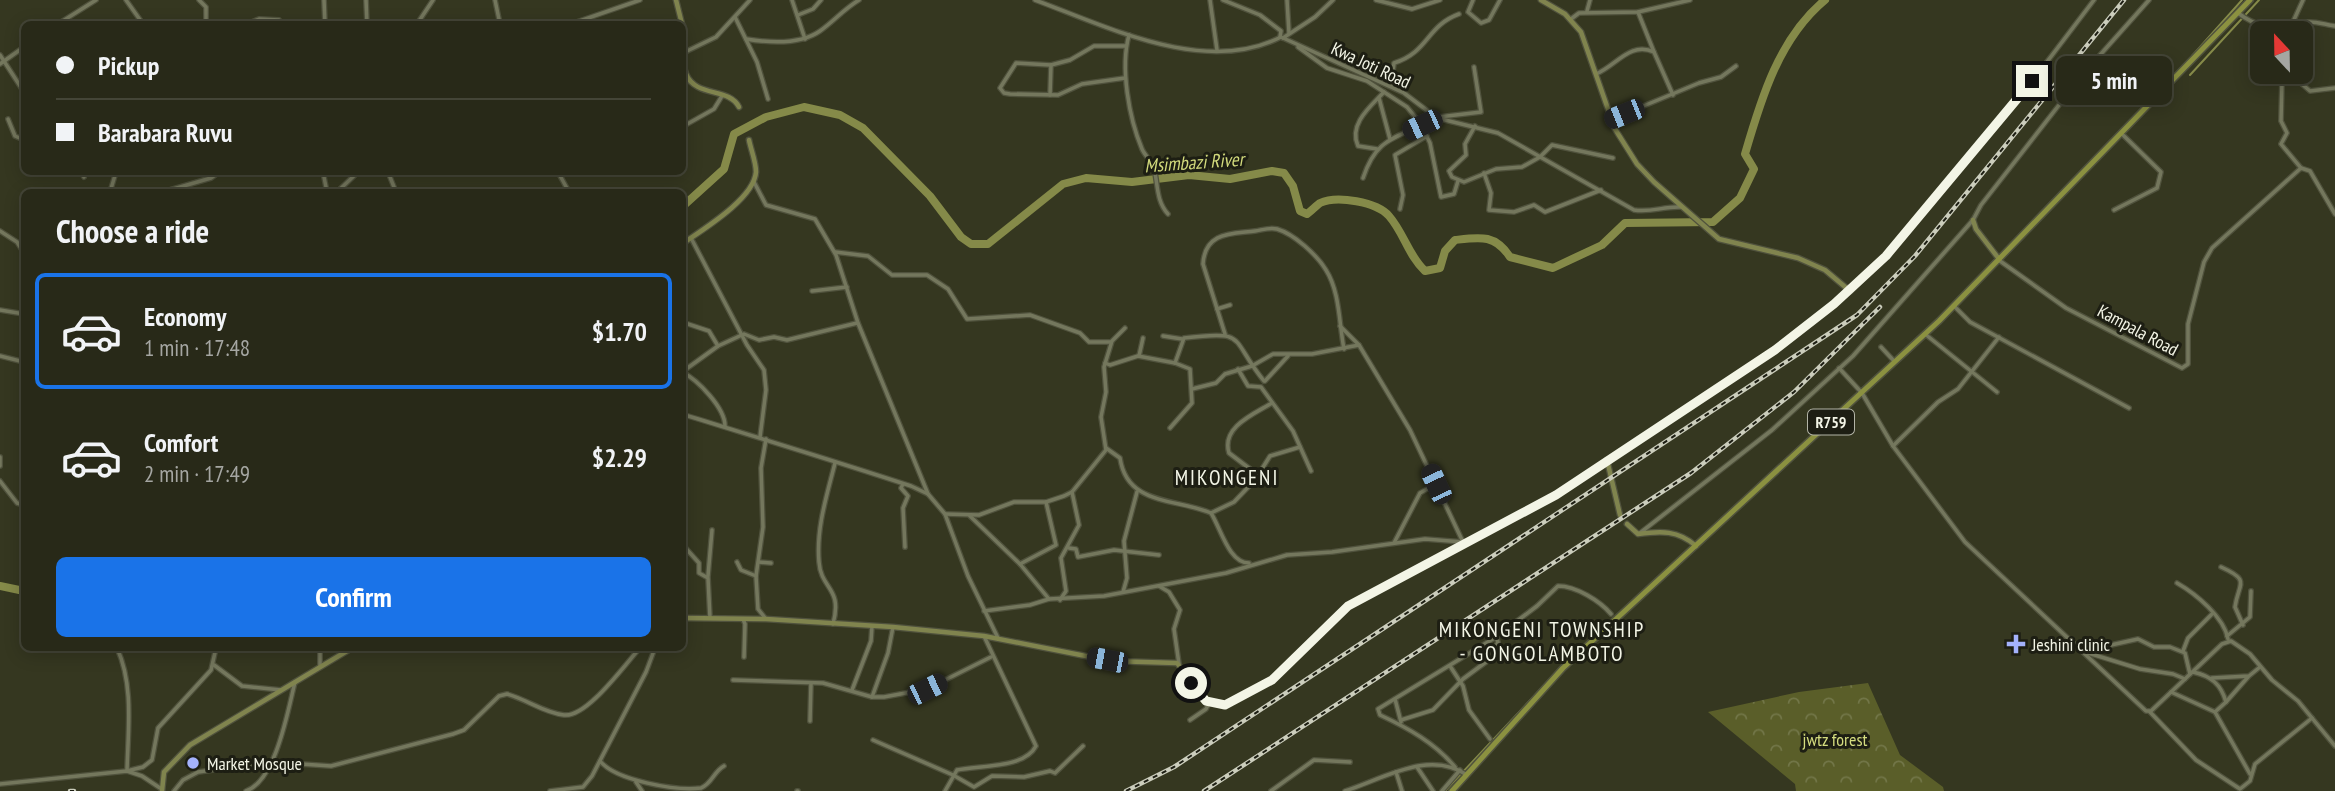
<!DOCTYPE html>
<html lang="en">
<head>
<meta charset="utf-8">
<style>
	:root { --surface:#282918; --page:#343525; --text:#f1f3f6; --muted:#a5a6a2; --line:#444537; --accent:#1a73e8 }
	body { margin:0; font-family:"PT Sans Narrow",sans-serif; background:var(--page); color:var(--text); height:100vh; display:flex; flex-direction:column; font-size:26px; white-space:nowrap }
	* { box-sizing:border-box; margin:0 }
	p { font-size:23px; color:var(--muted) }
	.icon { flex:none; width:38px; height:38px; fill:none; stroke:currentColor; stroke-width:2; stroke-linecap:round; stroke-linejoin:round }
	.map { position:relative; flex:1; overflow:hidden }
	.side { position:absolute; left:21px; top:189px; width:665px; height:462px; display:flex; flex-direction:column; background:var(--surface); border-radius:10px; box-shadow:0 4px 18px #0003,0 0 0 2px var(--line) }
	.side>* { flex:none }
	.banner { position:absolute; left:21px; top:21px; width:665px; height:154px; border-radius:10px; box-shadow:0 4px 18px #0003,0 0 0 2px var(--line); display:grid; align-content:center; height:154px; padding:0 35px; background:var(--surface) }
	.needle { width:46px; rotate:338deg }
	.controls { position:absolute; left:2250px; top:21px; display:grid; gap:14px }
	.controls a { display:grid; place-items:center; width:63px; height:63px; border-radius:10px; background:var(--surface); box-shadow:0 4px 18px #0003,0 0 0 2px var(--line); font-size:35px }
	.end { position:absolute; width:32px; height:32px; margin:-16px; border:9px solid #f3f5e6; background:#111; box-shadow:0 0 0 4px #111 }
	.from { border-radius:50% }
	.bubble { position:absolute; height:49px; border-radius:10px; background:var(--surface); box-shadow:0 4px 18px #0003,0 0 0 2px var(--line); font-size:23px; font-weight:600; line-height:49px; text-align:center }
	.car { position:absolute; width:21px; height:42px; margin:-21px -10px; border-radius:9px; box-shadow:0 0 5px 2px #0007; background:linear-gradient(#222 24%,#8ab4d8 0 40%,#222 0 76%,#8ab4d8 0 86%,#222 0) }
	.banner b { display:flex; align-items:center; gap:24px; height:66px; font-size:26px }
	.banner b+b { border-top:2px solid var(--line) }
	.banner i { width:18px; height:18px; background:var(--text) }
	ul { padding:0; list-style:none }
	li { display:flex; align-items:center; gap:21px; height:116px; margin:0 14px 10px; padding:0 21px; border:4px solid transparent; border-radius:10px }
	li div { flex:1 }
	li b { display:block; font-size:26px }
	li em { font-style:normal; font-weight:600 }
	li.current { border-color:var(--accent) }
	li>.icon { width:63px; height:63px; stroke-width:1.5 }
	h2 { padding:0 35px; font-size:32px; line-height:84px }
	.button { display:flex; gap:14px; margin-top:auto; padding:14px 35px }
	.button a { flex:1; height:80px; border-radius:10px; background:var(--accent); color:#fff; font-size:28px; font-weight:600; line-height:80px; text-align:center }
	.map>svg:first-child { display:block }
	.forest { fill:url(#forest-crowns) }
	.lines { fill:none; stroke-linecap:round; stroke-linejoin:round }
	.stream { stroke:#858a49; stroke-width:2 }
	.river { stroke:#858a49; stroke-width:8 }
	.street-casing { stroke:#50523d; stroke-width:6 }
	.secondary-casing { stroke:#50523d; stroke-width:7 }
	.primary-casing { stroke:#50523d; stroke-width:8 }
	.street { stroke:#74775d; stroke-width:3.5 }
	.secondary { stroke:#80844e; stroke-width:4.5 }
	.primary { stroke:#8b9140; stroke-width:5 }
	.rail-casing { stroke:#cbcdbc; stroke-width:4.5 }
	.rail { stroke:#1d1e13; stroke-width:2; stroke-dasharray:5; stroke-linecap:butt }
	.route { stroke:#f3f5e6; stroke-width:9 }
	.poi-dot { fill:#a4b2fc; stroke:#1d1e13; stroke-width:2.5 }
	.labels { text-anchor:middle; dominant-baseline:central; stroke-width:6; stroke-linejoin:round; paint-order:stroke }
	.shield { fill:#1d1e13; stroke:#b3b4a7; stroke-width:2 }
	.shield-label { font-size:16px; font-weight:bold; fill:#f3f5e6 }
	.street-label { font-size:18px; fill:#f3f5e6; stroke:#1d1e13 }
	.poi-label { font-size:18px; fill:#f3f5e6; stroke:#1d1e13; text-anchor:start }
	.park-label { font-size:18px; fill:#d5dd7f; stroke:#1d1e13 }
	.water-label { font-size:19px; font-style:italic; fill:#d2da7c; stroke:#1d1e13 }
	.quarter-label { font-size:21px; letter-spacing:2px; fill:#f3f5e6; stroke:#1d1e13 }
</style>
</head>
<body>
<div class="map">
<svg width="2335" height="791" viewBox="0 0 2335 791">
	<defs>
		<pattern id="forest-crowns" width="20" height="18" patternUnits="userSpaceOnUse" patternTransform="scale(1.75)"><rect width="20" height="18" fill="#5a5e29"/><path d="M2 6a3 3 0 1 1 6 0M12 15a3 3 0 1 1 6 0" fill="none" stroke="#727648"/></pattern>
	</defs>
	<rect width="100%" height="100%" fill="#353720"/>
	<path class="forest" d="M1868 683 1900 755 1943 787 1944 791H1796L1795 784 1708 712 1799 692Z"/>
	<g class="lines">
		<g class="stream">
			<path d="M2192 56 2242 0"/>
			<path d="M2190 75 2259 0"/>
			<path d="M1445 791 1552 677"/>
		</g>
		<g class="river">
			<path d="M682 207 724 169 734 134 766 117 804 107 840 115 863 128 930 196 961 237 971 244H988L1063 184 1086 178 1132 182 1189 175 1230 179 1272 171 1284 173 1293 186 1300 211 1307 214C1311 211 1316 206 1320 203 1337 195 1377 202 1389 216 1404 233 1408 255 1425 271L1440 268 1445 251 1455 240C1480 237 1495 234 1510 257L1553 268 1602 245 1625 223 1713 222 1740 198 1754 169 1745 154C1761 99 1779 38 1825 0"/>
			<path d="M0 586 24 591"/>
		</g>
		<defs>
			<g id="street">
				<path d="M126 0 143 24"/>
				<path d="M199 0 206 7V24"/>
				<path d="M324 0 325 24"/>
				<path d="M366 0 367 24"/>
				<path d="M495 0 500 24"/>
				<path d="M792 0 805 39"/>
				<path d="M1035 0C1108 27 1205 76 1281 37L1404 93 1437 118 1498 133 1634 210C1651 213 1664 206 1681 207"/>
				<path d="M1210 0 1217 50"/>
				<path d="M1223 0 1260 15 1281 31 1280 37"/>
				<path d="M1287 0 1289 33"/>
				<path d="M1376 0 1412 9 1440 0"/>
				<path d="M1473 0 1468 12 1481 23 1489 20 1500 0"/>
				<path d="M1587 11 1590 0"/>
				<path d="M1638 12 1654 52"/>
				<path d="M2238 13C2266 34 2276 23 2307 22 2316 21 2326 25 2335 26"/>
				<path d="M798 15 813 9 821 0"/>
				<path d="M735 17 757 62 768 99"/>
				<path d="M1571 19 1579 13 1638 12 1690 0"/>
				<path d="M58 24 96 0"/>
				<path d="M247 24 259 19 279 20 282 24"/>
				<path d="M417 24 433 0"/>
				<path d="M571 24 640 0"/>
				<path d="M2292 24 2303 0"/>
				<path d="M1129 35C1120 68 1129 118 1142 149 1145 156 1152 161 1154 168 1158 184 1156 201 1168 214"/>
				<path d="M1283 38 1315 17 1333 0"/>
				<path d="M746 39C770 43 800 45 820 31 834 21 844 9 859 0"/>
				<path d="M1298 47 1327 68 1367 81 1407 107 1420 123 1430 143 1441 197 1454 194 1458 181"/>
				<path d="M685 52 716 37 750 0"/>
				<path d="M0 55 24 92"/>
				<path d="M0 64 24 47"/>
				<path d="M2273 72 2282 81 2281 121 2287 133 2281 144 2301 168"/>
				<path d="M2288 72 2310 91 2335 88"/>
				<path d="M1596 74C1616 66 1630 41 1654 52L1673 95"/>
				<path d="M1125 78 1082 84 1058 95 1010 94 1004 93 1000 88 1016 63 1051 65 1070 60 1094 46H1126"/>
				<path d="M1391 86 1394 63C1429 52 1426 26 1459 14"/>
				<path d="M1050 95 1051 65"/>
				<path d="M1379 98 1390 139"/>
				<path d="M1439 117 1481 112 1474 67"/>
				<path d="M8 119 15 136 24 140"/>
				<path d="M1612 119 1699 83 1721 77 1736 66"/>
				<path d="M1420 123 1439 120"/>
				<path d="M1475 126 1465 144 1466 155 1449 171 1452 177 1464 182 1496 169 1522 167 1540 157 1552 145 1613 158"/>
				<path d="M682 127 714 109 722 96"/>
				<path d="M1377 149 1358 146C1348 124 1371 106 1384 92"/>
				<path d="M81 172 84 177"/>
				<path d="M323 172 327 192"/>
				<path d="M388 172 396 192"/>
				<path d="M558 172 569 192"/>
				<path d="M1484 173 1491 193 1489 210 1514 212 1534 205 1545 212 1601 190"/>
				<path d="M1363 178C1375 142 1389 140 1422 125"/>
				<path d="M754 182 766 205 815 219 836 255 858 323 928 494"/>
				<path d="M110 192 116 172"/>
				<path d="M163 192 211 178 219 172"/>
				<path d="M337 192 358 172"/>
				<path d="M358 192V191"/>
				<path d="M1934 200 2018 100 2094 0"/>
				<path d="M1400 209 1403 195 1395 155 1427 136"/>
				<path d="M2114 210 2157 188 2161 172 2123 135"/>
				<path d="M0 231 17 242 24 253"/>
				<path d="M691 238 747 345 764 370 766 390 760 437"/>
				<path d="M835 252 868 256 892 275H927L948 289 967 319 1030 315 1080 333 1089 342H1111"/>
				<path d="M2000 261 2066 308 2182 368 2188 364V324L2204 262 2212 248 2301 168 2310 171 2335 214"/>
				<path d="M812 291 847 287"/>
				<path d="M1954 306 1970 322 2129 408"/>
				<path d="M1217 309 1230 305"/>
				<path d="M0 310 24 314"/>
				<path d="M682 322 709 331 718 346"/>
				<path d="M1340 326 1359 345"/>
				<path d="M1225 334 1203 264C1205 231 1233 234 1255 231 1262 230 1270 227 1277 229 1294 234 1317 255 1326 270 1340 292 1339 324 1344 349"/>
				<path d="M1925 334 1997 392"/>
				<path d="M1163 336 1182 339"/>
				<path d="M1881 347 1894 361"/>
				<path d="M0 356 24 362"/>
				<path d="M1139 356 1143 338"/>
				<path d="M1105 363 1110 365 1138 356 1175 363 1190 369 1192 403 1170 428"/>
				<path d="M1175 363 1184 338C1249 330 1229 338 1264 381"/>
				<path d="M1839 368 1862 393 1893 446 1965 542 2146 711H2151L2222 644 2231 641 2250 654 2272 680 2298 701 2335 746"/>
				<path d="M1238 369 1248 386 1261 387 1293 431 1311 471"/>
				<path d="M682 372 718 346 744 334 759 340 774 337 787 340 857 323"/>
				<path d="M682 372C698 380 725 408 725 426"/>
				<path d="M1265 381 1288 356"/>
				<path d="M1192 389 1216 383 1225 374 1252 366 1273 354H1312L1359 345 1410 430 1463 542"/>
				<path d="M682 414C759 438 835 461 911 486L928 494 945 514 968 576 998 638"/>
				<path d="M1893 446 1938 402 1958 389 1999 337"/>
				<path d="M1106 448 1120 458C1127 506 1176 498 1211 513L1234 502 1255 480 1270 456 1300 447"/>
				<path d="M0 457V466"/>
				<path d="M1258 475 1229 453C1221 427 1254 414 1272 403"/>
				<path d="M0 481 17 503 24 505"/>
				<path d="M903 484 901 488 908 496 903 508 905 547"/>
				<path d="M1211 513C1221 529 1229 563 1249 563"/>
				<path d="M945 514 979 515 1014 502H1046L1064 496 1072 492 1106 450 1101 417 1106 392 1104 367 1112 341 1125 328"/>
				<path d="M970 516 1020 564 1049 599"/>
				<path d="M1640 533 1772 430 1853 356 1973 220 1981 205 2084 73 2149 0"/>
				<path d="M1394 543 1420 493 1436 484"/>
				<path d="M682 544 699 563V573L708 578 710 618"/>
				<path d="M1069 548 1076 549 1078 557 1114 550 1159 555"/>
				<path d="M737 562 741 570 756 576 758 609 766 619"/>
				<path d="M759 562 771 563"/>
				<path d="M1020 564 1056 545 1046 502"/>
				<path d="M2221 567C2252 581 2238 583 2235 607L2243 625"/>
				<path d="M708 576 712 530"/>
				<path d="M756 576 763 527 761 468 766 439"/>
				<path d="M2177 583C2196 594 2224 617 2228 639"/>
				<path d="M1159 586 1169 592 1180 610 1174 629 1179 664"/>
				<path d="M1123 592 1127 578 1124 541 1137 492"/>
				<path d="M1060 600 1066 591 1061 558 1079 525 1072 492"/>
				<path d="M984 611 1030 605 1049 599 1104 596 1226 573 1287 555 1332 552 1425 539 1463 542"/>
				<path d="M743 619 745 624 744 657"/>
				<path d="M833 624C843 587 821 590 819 562 816 528 827 495 835 463"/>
				<path d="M2227 636 2250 617 2251 591"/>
				<path d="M117 648C134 685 128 730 127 771L143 767 152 760 158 728 211 670 216 648"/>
				<path d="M2081 648 2093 649 2138 639 2154 647H2170L2185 653 2190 674"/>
				<path d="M2183 651 2188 638 2212 614"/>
				<path d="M2085 652 2140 669 2173 674 2185 679"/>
				<path d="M214 665 242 686 281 690"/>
				<path d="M320 665V648"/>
				<path d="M1450 666 1463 686 1469 710 1490 739"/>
				<path d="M2193 672C2211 676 2221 684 2226 702L2215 712"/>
				<path d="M2212 678 2249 676 2260 667"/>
				<path d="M733 680 823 683 872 697H884L927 689 991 657"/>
				<path d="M852 690 871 641 872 626"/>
				<path d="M2171 692 2215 712 2250 774"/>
				<path d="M872 697 888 653 893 627"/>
				<path d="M1395 699 1401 722"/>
				<path d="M2226 702 2248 677"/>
				<path d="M2150 712 2196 760 2240 789 2250 781 2255 764 2312 718"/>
				<path d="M1190 720 1206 709 1209 703"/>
				<path d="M1401 720 1433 710 1463 679 1490 659 1498 642 1496 637"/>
				<path d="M810 721 811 683"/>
				<path d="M873 740 953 775 974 787 992 776 1024 777 1050 771 1055 773 1083 746"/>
				<path d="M600 761C616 781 677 791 701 788 712 784 714 771 724 766"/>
				<path d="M1417 767 1433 791"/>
				<path d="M1455 767C1435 743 1408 728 1380 715L1378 709 1496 637 1537 606 1558 586C1576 586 1600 601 1611 614"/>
				<path d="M1396 772 1402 791"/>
				<path d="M636 782 642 791"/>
				<path d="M0 784 127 771 142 776 160 788"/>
				<path d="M174 791 183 780 198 772 271 762 331 766 453 734 464 730 499 696 507 694C526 699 544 713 564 715 587 718 625 664 640 648"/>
				<path d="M246 791C276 781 288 710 295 682"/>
				<path d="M550 791 583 787 592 776 646 672 655 648"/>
				<path d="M797 791H798"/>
				<path d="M945 791 957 770C979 765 1024 769 1036 746L984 636"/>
				<path d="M1271 791 1314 760 1350 762"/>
				<path d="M1345 791C1383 779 1429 749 1467 775"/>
				<path d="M1442 791 1460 770"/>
			</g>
			<g id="secondary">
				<path d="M676 0 682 24"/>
				<path d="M1541 0 1565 14 1581 32 1615 129 1637 164 1654 182 1719 239 1798 258 1825 270 1850 291"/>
				<path d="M682 25C686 40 680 60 686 74 696 98 729 87 739 107"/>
				<path d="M1973 220 1976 229 1999 259"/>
				<path d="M682 244C702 230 754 199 756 172 756 162 751 150 749 140"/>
				<path d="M1607 460 1620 515"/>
				<path d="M1627 524 1638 534C1661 531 1678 530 1696 546"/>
				<path d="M682 618 766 619 893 627 984 636 1111 661 1177 663 1206 701 1225 705 1272 680 1348 606 1556 495 1775 350 1850 291 1886 256 1934 200"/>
				<path d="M162 791 164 772 190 745 352 648"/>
			</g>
			<path id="primary" d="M1452 791 1563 668 1939 321 2250 0"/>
		</defs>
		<use href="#street" class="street-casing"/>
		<use href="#secondary" class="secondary-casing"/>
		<use href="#primary" class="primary-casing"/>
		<use href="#street" class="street"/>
		<use href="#secondary" class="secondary"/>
		<use href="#primary" class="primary"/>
		<defs>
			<g id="rail">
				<path d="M70 791H74"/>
				<path d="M1126 791 1174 767 1857 315 1915 256 2124 0"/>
				<path d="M1204 791 1691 473 1794 392 1880 307"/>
			</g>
		</defs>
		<use href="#rail" class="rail-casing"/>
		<use href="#rail" class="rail"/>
	</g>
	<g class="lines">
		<path class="route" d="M1191 683 1206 701 1225 705 1272 680 1348 606 1556 495 1775 350 1834 304 1886 256 2032 81"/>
	</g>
	<g class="poi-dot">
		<path d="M2012.5 633.5h7v7h7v7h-7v7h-7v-7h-7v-7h7z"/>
		<circle cx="193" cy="763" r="7"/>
	</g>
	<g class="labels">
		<rect class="shield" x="1808" y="409.5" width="46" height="25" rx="5"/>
		<g class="shield-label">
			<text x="1831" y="422">R759</text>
		</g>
		<g class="street-label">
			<text transform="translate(1371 65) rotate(25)">Kwa Joti Road</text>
			<text transform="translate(2138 330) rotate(28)">Kampala Road</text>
		</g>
		<g class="poi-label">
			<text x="2032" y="644">Jeshini clinic</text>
			<text x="207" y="763">Market Mosque</text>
		</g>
		<g class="park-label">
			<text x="1835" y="739">jwtz forest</text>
		</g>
		<g class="water-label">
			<text transform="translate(1194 162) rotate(-4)">Msimbazi River</text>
		</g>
		<g class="quarter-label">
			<text x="1227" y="477">MIKONGENI</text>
			<text x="1542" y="629">MIKONGENI TOWNSHIP<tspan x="1542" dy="24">- GONGOLAMBOTO</tspan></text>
		</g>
	</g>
</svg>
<div class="controls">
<a><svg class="needle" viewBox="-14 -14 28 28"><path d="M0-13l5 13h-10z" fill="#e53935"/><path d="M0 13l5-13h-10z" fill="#a5a6a2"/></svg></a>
</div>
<i class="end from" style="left:1191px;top:683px"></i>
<i class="end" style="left:2032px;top:81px"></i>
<div class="bubble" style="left:2056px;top:56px;width:116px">5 min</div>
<i class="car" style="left:1624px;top:114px;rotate:248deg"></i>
<i class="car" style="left:1422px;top:125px;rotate:245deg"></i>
<i class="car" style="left:1436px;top:484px;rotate:335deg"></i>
<i class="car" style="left:1107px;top:660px;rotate:281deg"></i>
<i class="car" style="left:927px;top:689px;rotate:64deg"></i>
<div class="banner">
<b><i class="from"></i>Pickup</b>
<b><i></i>Barabara Ruvu</b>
</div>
<section class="side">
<h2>Choose a ride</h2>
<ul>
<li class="current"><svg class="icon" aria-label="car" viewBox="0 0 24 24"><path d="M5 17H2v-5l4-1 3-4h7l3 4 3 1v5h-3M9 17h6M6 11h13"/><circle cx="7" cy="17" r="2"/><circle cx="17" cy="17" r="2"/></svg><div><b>Economy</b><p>1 min · 17:48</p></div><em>$1.70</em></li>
<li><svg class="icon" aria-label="car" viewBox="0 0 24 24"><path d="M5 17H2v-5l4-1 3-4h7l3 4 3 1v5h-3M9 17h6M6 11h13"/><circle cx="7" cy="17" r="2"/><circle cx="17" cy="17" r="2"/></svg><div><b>Comfort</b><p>2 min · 17:49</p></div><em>$2.29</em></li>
</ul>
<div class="button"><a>Confirm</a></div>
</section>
</div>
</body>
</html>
